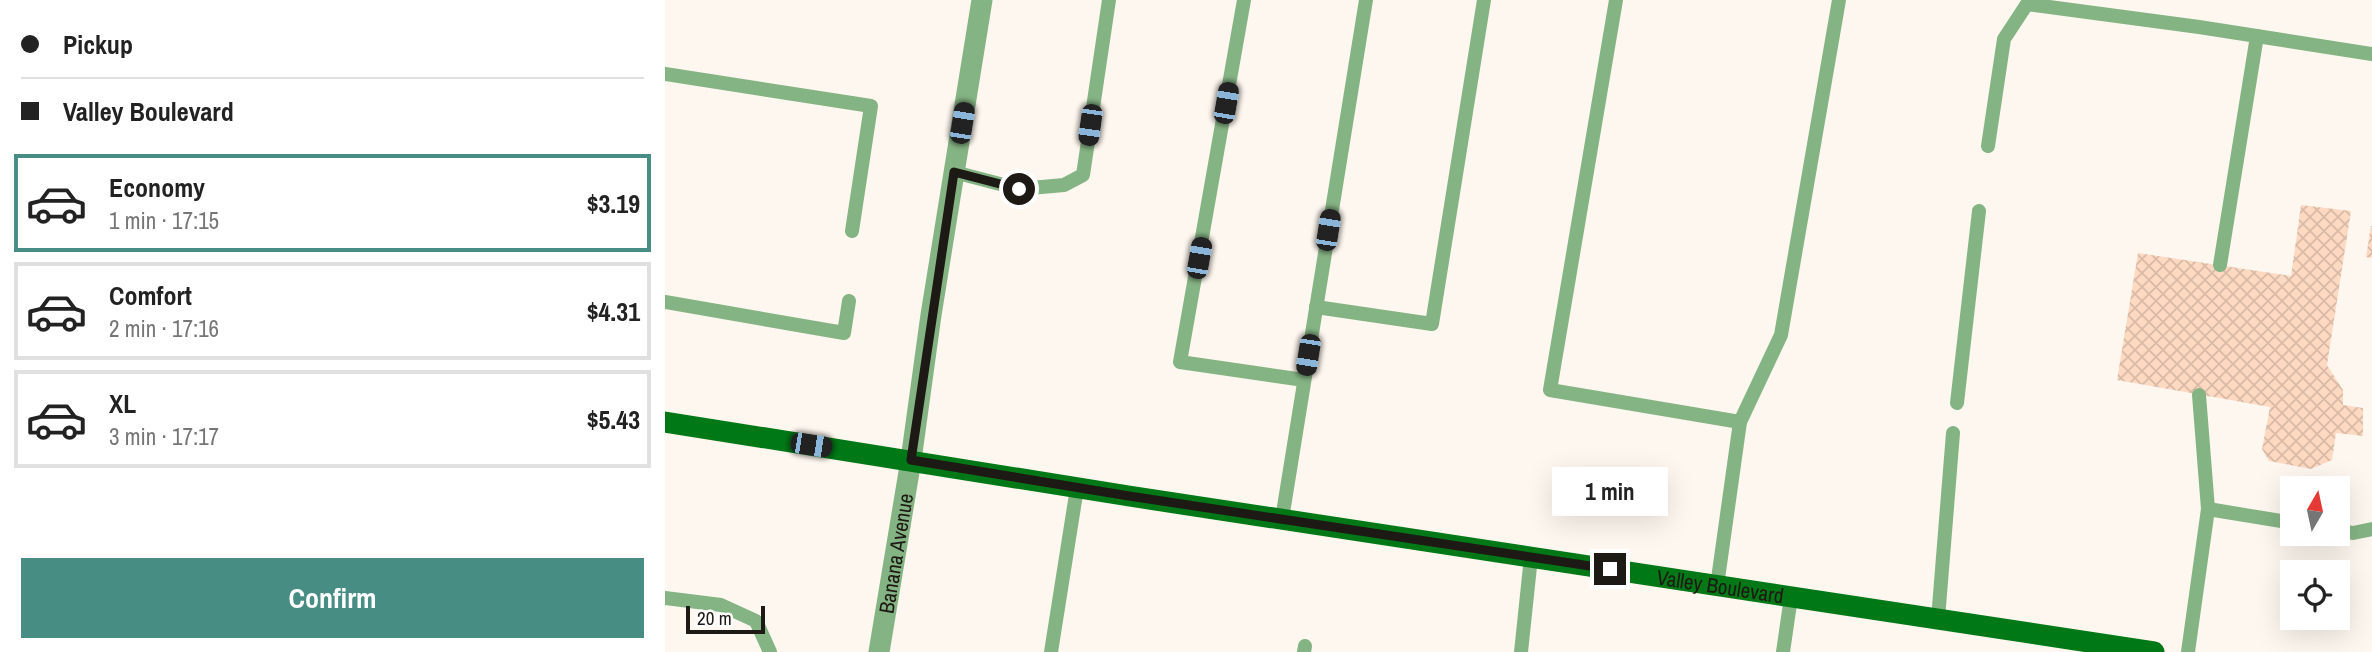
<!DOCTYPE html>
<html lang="en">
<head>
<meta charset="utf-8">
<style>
	:root { --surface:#fff; --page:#f6f6f6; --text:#222; --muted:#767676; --line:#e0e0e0; --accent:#478d84 }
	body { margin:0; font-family:"Archivo Narrow",sans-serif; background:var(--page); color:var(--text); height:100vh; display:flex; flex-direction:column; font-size:26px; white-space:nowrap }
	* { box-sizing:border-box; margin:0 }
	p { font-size:23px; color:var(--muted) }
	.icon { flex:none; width:38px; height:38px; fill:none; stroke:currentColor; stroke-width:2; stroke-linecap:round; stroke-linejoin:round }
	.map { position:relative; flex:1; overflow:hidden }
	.sheet { display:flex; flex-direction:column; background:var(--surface); width:665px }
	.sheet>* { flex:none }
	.top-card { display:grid; align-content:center; height:154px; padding:0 21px; background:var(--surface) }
	.needle { width:46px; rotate:9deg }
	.tools { position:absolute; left:1615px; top:476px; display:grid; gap:14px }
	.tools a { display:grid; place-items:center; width:70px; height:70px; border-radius:0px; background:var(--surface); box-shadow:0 7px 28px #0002; font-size:35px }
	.scale { position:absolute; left:21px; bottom:18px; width:79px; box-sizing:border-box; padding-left:7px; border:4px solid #1d1914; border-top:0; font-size:19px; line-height:24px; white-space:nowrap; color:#1d1914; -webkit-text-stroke:5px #fff; paint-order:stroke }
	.end { position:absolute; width:32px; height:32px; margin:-16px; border:9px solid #1d1914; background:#fff; box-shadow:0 0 0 4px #fff }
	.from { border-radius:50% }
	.bubble { position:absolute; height:49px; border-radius:0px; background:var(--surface); box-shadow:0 7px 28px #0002; font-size:23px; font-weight:800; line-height:49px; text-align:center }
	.car { position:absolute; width:21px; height:42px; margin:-21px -10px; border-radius:9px; box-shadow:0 0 5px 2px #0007; background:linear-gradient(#222 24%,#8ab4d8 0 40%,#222 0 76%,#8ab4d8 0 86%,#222 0) }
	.top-card b { display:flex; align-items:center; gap:24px; height:66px; font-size:26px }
	.top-card b+b { border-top:2px solid var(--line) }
	.top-card i { width:18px; height:18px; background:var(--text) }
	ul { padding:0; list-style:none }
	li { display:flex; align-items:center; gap:21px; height:98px; margin:0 14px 10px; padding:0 7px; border:4px solid var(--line); border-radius:0px }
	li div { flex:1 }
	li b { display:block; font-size:26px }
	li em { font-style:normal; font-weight:800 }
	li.current { border-color:var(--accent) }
	li>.icon { width:63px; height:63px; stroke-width:1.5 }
	.action { display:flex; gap:14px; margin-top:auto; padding:14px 21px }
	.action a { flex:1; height:80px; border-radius:0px; background:var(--accent); color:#fff; font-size:28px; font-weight:800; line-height:80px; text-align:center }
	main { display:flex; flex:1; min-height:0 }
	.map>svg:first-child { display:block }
	.building { fill:url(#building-cross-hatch) }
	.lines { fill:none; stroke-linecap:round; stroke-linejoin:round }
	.service { stroke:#85b484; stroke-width:14 }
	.minor { stroke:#85b484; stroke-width:21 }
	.tertiary { stroke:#85b484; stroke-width:21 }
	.primary { stroke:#007816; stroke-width:21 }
	.route { stroke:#1d1914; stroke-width:9 }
	.labels { text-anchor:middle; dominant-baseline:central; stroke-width:6; stroke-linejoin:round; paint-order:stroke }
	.street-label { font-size:21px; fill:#1d1914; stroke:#fff }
</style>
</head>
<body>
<main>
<section class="sheet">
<div class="top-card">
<b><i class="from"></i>Pickup</b>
<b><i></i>Valley Boulevard</b>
</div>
<ul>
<li class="current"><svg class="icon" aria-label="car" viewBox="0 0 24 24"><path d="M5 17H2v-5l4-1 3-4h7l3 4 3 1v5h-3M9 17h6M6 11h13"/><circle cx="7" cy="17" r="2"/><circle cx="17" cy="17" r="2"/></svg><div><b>Economy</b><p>1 min · 17:15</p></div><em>$3.19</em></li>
<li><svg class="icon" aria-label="car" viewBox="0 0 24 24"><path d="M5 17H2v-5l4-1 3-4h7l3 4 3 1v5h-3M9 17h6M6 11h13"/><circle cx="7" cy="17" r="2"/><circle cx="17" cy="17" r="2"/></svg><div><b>Comfort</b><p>2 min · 17:16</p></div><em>$4.31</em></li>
<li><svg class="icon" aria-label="car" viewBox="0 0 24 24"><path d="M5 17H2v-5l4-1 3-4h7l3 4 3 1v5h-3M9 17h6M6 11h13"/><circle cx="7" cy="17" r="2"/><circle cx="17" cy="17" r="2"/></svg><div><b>XL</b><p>3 min · 17:17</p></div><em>$5.43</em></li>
</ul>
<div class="action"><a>Confirm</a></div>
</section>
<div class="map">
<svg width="1707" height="652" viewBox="0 0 1707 652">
	<defs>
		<pattern id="building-cross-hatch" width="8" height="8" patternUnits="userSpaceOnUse" patternTransform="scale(1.75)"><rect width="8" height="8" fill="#fed9c2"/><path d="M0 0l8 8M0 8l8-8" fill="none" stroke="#d9baa6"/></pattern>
	</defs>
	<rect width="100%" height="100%" fill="#fef7ef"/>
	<g class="building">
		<path d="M1636 205 1686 211 1662 365 1678 390V405L1698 408V436L1671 433 1667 460 1646 469 1604 461 1597 449 1605 407 1452 380 1473 253 1626 276Z"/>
		<path d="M1706 226H1707V258L1701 257Z"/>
	</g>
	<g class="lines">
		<g class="service">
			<path d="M579 0 515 362 639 380"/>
			<path d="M951 0 885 390 1075 422"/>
			<path d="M0 74 206 106 187 231"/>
			<path d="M1323 146 1339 39 1362 4 1534 27 1707 54"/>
			<path d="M289 172 354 189 399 185 418 175 444 0"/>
			<path d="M1555 265 1592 36"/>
			<path d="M0 302 179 333 184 301"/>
			<path d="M651 307 767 324 819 0"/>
			<path d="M1534 395 1543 509"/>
			<path d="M1292 403 1314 211"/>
			<path d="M617 519 701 0"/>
			<path d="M1673 530 1688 533 1707 529"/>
			<path d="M1052 586 1075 422 1116 335 1174 0"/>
			<path d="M0 598 56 605 91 621 105 652"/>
			<path d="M1273 619 1288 433"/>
			<path d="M386 652 412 488"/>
			<path d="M639 652 640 646"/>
			<path d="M856 652 866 557"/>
			<path d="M1118 652 1126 597"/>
			<path d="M1523 652 1543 509 1628 523"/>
		</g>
		<path class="minor" id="s1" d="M214 652 246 460"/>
		<path class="tertiary" d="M246 460 266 315 317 0"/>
		<path class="primary" id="s2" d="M0 422 464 496 1489 652"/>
	</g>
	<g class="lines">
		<path class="route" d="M354 189 289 172 246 460 464 496 945 569"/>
	</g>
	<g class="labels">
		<g class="street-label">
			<text stroke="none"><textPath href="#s1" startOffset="100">Banana Avenue</textPath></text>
			<text stroke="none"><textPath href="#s2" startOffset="1068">Valley Boulevard</textPath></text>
		</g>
	</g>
</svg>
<div class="tools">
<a><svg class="needle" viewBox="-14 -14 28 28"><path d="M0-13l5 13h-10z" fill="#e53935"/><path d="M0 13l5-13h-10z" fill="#767676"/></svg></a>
<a><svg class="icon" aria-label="locate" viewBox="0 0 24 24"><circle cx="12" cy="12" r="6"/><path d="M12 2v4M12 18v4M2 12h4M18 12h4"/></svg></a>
</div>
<div class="scale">20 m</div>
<i class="end from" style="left:354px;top:189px"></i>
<i class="end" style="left:945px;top:569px"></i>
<div class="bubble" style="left:887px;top:467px;width:116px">1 min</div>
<i class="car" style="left:561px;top:103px;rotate:10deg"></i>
<i class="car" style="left:297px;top:123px;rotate:9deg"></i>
<i class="car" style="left:425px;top:125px;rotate:188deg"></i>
<i class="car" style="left:663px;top:230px;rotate:9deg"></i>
<i class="car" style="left:534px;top:258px;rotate:10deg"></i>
<i class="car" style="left:643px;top:355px;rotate:189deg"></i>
<i class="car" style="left:146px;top:445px;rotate:99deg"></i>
</div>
</main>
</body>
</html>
